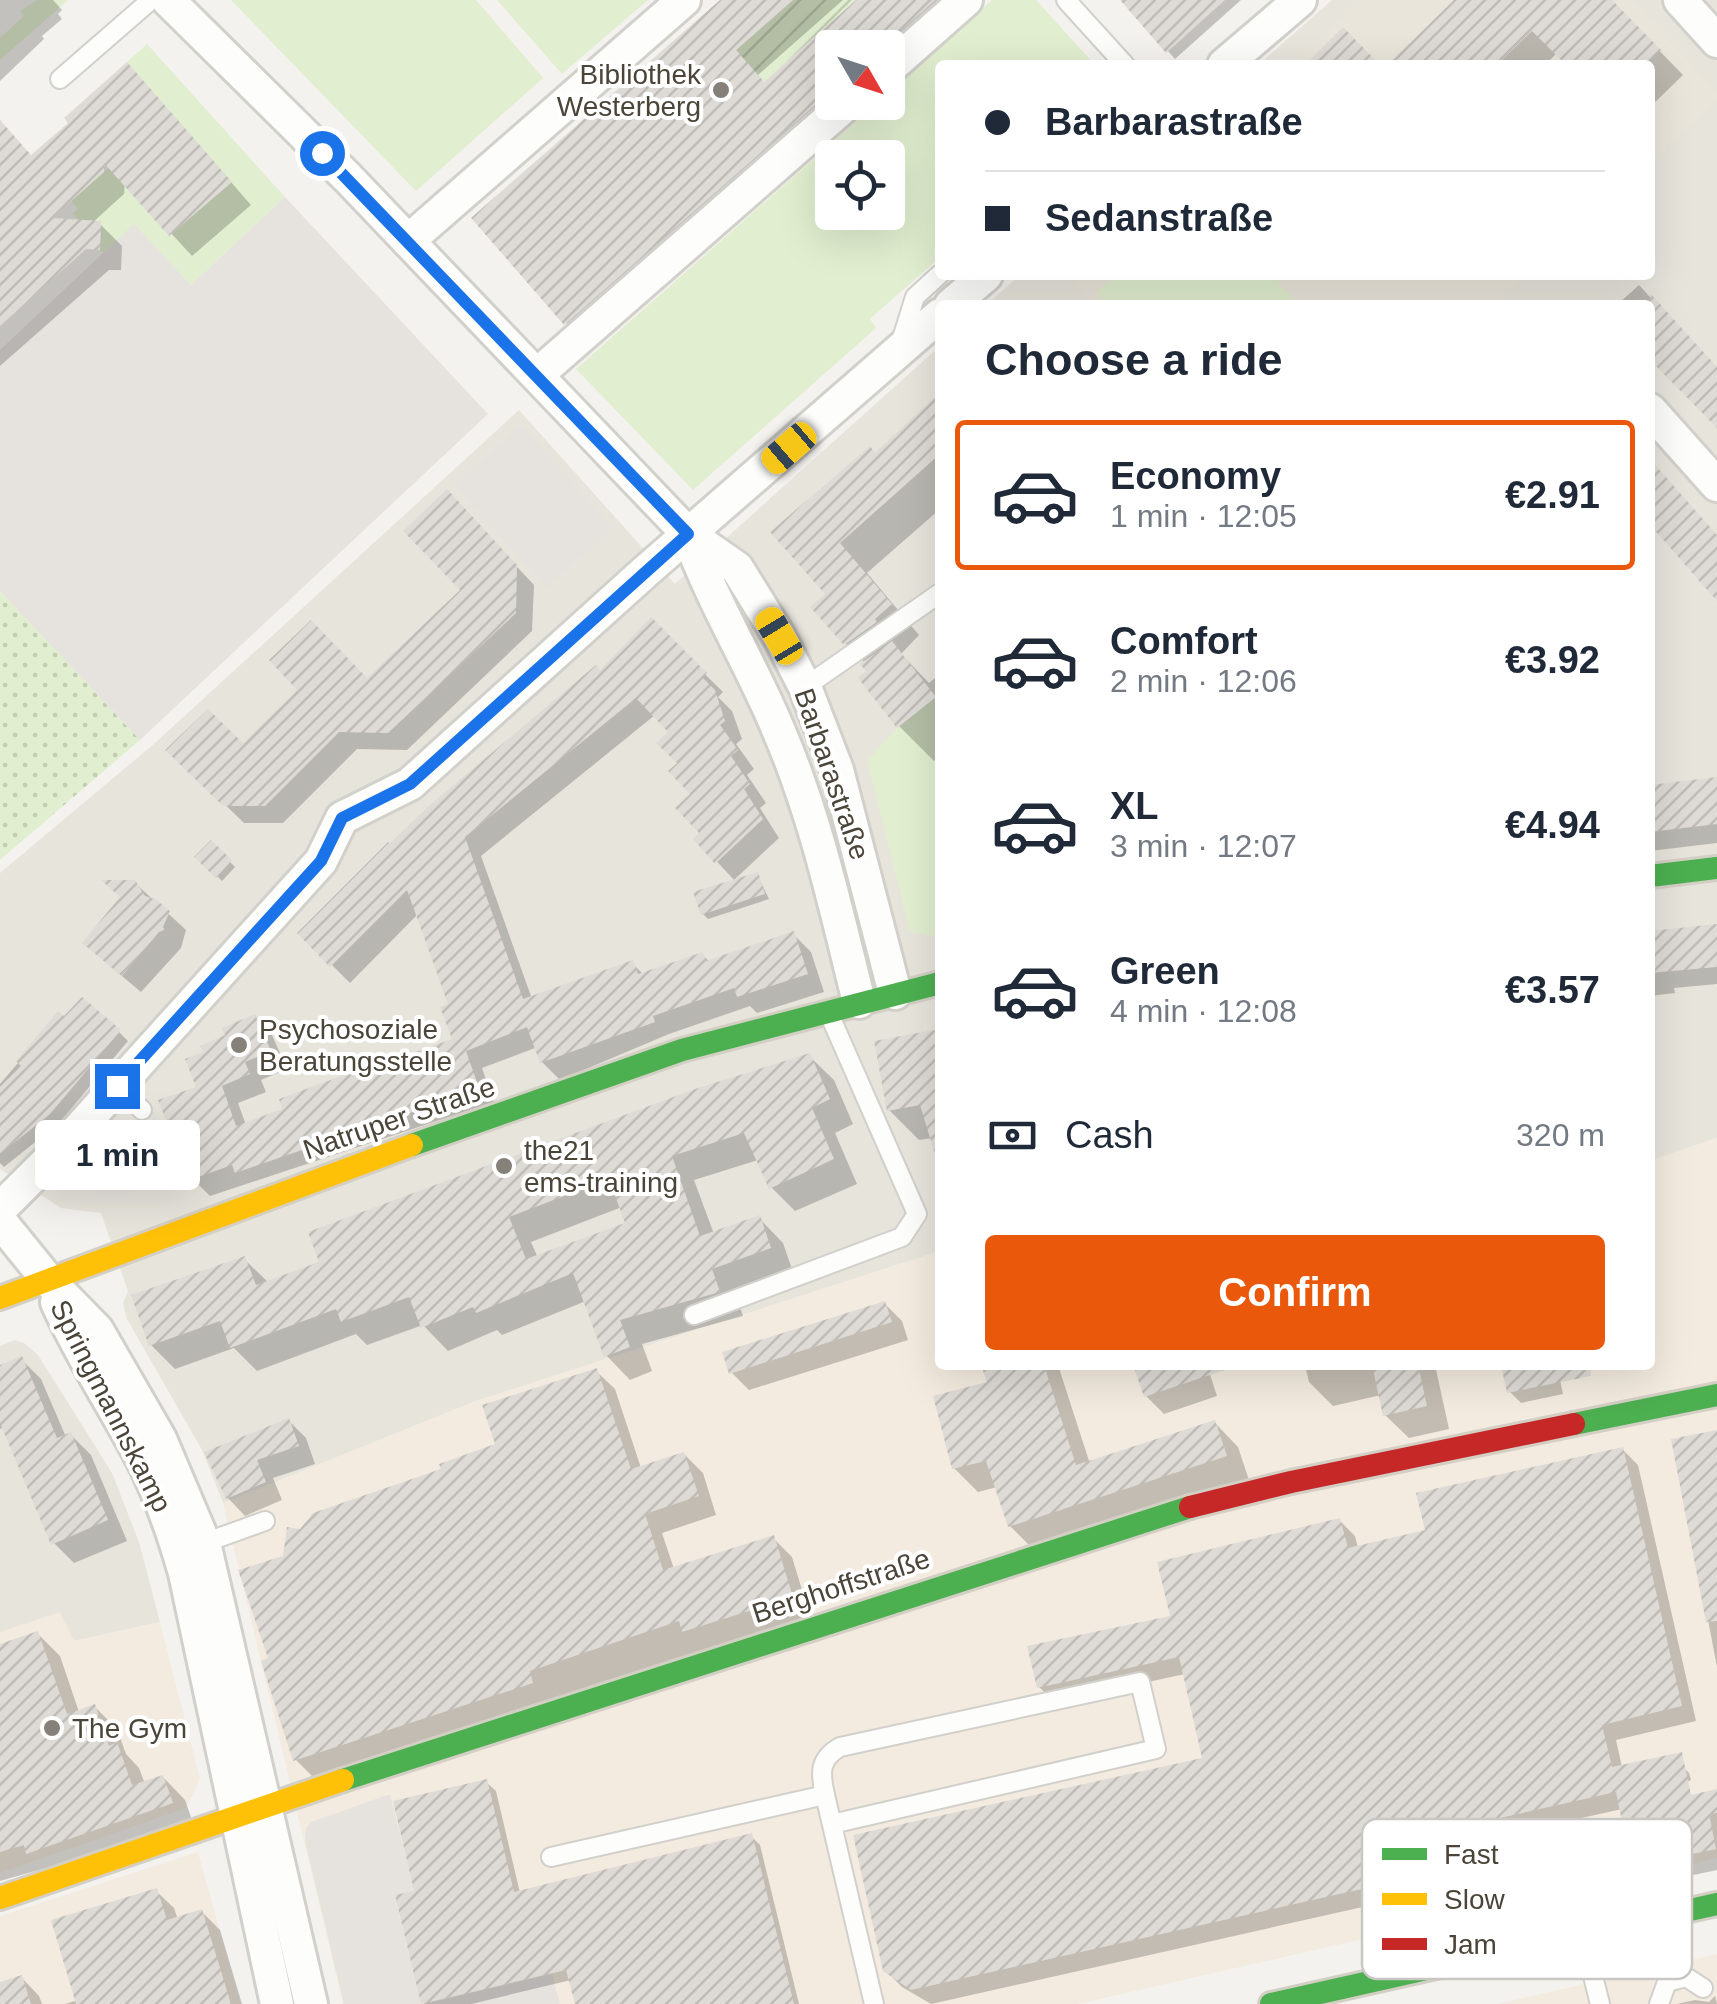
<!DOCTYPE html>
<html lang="en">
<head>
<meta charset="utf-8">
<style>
	:root { --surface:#fff; --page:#f2f2f3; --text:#1f2937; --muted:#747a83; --line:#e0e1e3; --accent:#ea580c }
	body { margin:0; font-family:Arial,sans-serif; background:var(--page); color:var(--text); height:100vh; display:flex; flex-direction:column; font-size:38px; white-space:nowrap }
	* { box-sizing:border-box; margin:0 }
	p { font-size:32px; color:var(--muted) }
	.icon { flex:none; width:55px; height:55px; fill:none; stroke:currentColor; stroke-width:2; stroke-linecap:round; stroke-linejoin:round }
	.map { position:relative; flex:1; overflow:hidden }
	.drawer { position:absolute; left:935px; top:300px; width:720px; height:1070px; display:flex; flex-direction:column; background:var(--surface); border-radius:10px; box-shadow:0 10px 40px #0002 }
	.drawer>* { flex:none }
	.guide { position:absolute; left:935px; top:60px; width:720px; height:220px; border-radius:10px; box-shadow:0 10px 40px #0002; display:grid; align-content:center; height:220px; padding:0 50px; background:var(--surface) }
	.needle { width:65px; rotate:129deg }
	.tools { position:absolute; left:815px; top:30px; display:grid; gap:20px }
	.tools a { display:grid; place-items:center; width:90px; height:90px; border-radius:10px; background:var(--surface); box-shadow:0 10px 40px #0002; font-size:50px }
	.end { position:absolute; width:45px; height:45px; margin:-22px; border:12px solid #1a73e8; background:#fff; box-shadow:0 0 0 5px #fff }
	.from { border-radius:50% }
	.bubble { position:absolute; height:70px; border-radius:10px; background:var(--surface); box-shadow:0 10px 40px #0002; font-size:32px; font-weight:700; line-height:70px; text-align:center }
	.car { position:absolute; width:30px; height:60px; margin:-30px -15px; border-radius:12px; box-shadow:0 0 8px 2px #0007; background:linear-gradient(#f5c518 24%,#345 0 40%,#f5c518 0 76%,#345 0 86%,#f5c518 0) }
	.guide b { display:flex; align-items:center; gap:35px; height:95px; font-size:38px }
	.guide b+b { border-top:2px solid var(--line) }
	.guide i { width:25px; height:25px; background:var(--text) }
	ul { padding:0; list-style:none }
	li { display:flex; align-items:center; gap:30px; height:150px; margin:0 20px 15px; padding:0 30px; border:5px solid transparent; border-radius:10px }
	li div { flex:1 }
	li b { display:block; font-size:38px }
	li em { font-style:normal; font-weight:700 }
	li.current { border-color:var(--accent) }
	li>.icon { width:90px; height:90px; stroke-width:1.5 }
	h2 { padding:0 50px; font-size:45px; line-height:120px }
	.pay { display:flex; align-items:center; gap:25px; height:110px; padding:0 50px; font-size:38px }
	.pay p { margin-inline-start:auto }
	.primary-button { display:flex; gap:20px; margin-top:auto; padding:20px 50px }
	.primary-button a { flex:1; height:115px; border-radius:10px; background:var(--accent); color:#fff; font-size:40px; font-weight:700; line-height:115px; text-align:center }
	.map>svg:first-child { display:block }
	.residential { fill:#e7e4dc }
	.commercial { fill:#f3ebdf }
	.education { fill:#eae5da }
	.grass { fill:#e1eecf; fill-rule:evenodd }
	.park { fill:url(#park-dots) }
	.garden { fill:url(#garden-furrows) }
	.parking { fill:#e6e3df }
	.shadow { fill:#0003; fill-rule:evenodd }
	.building { fill:url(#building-hatch); fill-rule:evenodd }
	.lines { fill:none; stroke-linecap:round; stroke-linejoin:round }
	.lane-casing { stroke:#d2d0cb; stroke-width:22 }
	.street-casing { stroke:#d2d0cb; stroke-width:38 }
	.fast-casing { stroke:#d3cfc5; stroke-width:28 }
	.slow-casing { stroke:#d3cfc5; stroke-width:28 }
	.jam-casing { stroke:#d3cfc5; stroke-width:28 }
	.lane { stroke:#fdfdfc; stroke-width:18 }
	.street { stroke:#fdfdfc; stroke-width:32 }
	.fast { stroke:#4caf50; stroke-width:22 }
	.slow { stroke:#ffc107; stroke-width:22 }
	.jam { stroke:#c62828; stroke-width:22 }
	.route { stroke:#1a73e8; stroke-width:12 }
	.poi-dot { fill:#868178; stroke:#fff; stroke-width:4 }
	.labels { text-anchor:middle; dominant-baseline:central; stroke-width:8; stroke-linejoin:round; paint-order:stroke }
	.poi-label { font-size:28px; fill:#4b4439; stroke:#fff; text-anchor:start }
	.street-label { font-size:28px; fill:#4b4439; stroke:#fff }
	.key { fill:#fff; stroke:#c9c7c4; stroke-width:2.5 }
	.key-label { font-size:28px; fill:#4b4439 }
</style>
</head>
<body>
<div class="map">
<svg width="1717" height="2004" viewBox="0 0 1717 2004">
	<defs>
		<pattern id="park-dots" width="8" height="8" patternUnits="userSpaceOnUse" patternTransform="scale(2.5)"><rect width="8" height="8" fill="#e1eecf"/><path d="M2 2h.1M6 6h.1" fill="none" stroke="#c3cdb2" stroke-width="1.8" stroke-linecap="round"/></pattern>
		<pattern id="garden-furrows" width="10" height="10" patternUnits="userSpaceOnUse" patternTransform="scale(2.5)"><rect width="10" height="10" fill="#e1eecf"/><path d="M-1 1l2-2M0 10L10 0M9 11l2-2" fill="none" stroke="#c3cdb2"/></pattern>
		<pattern id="building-hatch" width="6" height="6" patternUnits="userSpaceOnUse" patternTransform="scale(2.5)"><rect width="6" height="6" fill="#dedbd6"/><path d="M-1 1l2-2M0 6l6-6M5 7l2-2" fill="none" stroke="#c0bdb8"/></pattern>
	</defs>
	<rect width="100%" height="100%" fill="#f4f2ee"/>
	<g class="residential">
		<path d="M1332 0H1717V1138L1650 1161V305H986L1020 275H1650V65H1258Z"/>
		<path d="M940 346V1251L476 1401 223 1503 202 1450 127 1319 123 1303 128 1291 101 1213 61 1208 0 1169V873L155 743 519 410 675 584Z"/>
		<path d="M15 1340 24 1343 38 1355 112 1473 139 1542 160 1622 74 1641 0 1632V1346Z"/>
	</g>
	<g class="commercial">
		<path d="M1717 1138V1858L1078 2004H343L223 1503 476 1401 940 1251V1365H1650V1161Z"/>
		<path d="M60 1612 74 1641 160 1622 200 1779 186 1808 0 1873V1632Z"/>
		<path d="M198 1852 240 2004H0V1916Z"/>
		<path d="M1717 1954V2004H1497Z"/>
	</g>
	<g class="education">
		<path d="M1365 0H1632L1717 93V100L1650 162V65H1291Z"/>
		<path d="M1069 275H1527L1494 305H1093Z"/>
	</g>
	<g class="grass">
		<path d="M37 0H68L0 60V38L24 16 20 11Z"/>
		<path d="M231 0H476L543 78 416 191Z"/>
		<path d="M497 0H648L562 74Z"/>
		<path d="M992 0H1036L1095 65H940V257L870 319 876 328 693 490 576 369 877 103 888 102V93ZM832 158H888V212H832Z"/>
		<path d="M147 44 285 197 191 285 134 225 103 253 100 250 101 222 79 220 73 214 78 209 71 201 109 168 169 236 231 182 127 62Z"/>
		<path d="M1116 275H1272L1299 305H1107L1096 293Z"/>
		<path d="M931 701 935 705 940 701V937L910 932 867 760 897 728Z"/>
	</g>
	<path class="park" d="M0 591 140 740 0 860Z"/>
	<path class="garden" d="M793 0H856L764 82 736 50Z"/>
	<g class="parking">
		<path d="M285 197 488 414 140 740 0 591V350L134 224 191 285Z"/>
		<path d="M522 425 613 528 546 588 454 485Z"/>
		<path d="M150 1100 178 1176 100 1203 87 1175Z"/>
		<path d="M390 1794 414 1891 395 1896 421 2004H344L305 1841 306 1829 311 1822Z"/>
		<path d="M552 1974 560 2004H426L534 1978Z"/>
	</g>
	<g class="shadow">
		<path d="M0 0H53L62 10 58 14 62 19 42 36 44 39 0 81Z"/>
		<path d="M723 0H843L758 75 765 84 860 0H985L888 86V48H832V102H868L590 346 566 323Z"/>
		<path d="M1123 0H1241L1175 59Z"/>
		<path d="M1457 0H1610L1683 75 1650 107V65H1569L1557 53 1545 65H1390Z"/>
		<path d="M148 87 251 205 192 256 125 183 124 194 92 223 100 224 122 246 121 270H109L0 366V121L32 157Z"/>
		<path d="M1639 285 1717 370V424L1650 354V305H1617Z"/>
		<path d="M940 395V509L867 573 919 635 901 654 929 683 940 674V756L934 761 899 726 865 663 845 643 829 594 774 533 876 456Z"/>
		<path d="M464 510 534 585 532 631 407 750 357 749 283 823H244L169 750 243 746 367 681 464 590Z"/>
		<path d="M651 621 723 692 718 697 732 711 742 739 736 744 754 769 747 775 766 803 760 808 779 838 734 880 696 839 702 833 693 794 672 733 655 715 481 856 532 999 632 963 644 975 702 955 710 962 793 934 811 952 824 992 757 1013 750 1006 669 1034 560 1080 542 1062 535 1048 482 1068 494 1102 210 1196 192 1178 199 1089 206 1054 255 1017 272 1035 287 1069 261 1080 266 1092 238 1103 246 1125 455 1041 451 1006 418 914 350 983 300 933 600 673Z"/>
		<path d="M1717 778V843L1650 851V786Z"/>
		<path d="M211 843 235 867 222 881 198 857Z"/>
		<path d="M757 874 769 899 708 919 703 914Z"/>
		<path d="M134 882 186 930 181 948 141 992 103 960Z"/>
		<path d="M1717 927V984L1674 988 1675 993 1650 996V933Z"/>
		<path d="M59 1015 119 1032 128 1041 59 1123 4 1167 0 1163V1084Z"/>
		<path d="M940 1031V1163L933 1138 919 1140 889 1110Z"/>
		<path d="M809 1056 834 1080 853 1124 835 1133 857 1184 795 1211 771 1187 758 1160 694 1180 714 1234 759 1218 783 1243 793 1272 735 1293 743 1316 642 1344 652 1371 630 1380 606 1355 586 1301 502 1335 497 1330 448 1351 423 1325 367 1345 356 1334 257 1371 234 1348 175 1369 151 1345 244 1259 269 1283ZM622 1207 628 1225 538 1258 531 1242Z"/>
		<path d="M884 1303 902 1321 908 1340 749 1390 731 1372Z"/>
		<path d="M21 1359 41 1379 66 1437 71 1435 91 1455 127 1541 74 1563 54 1543 4 1427 0 1429V1368Z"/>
		<path d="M984 1365H1058L1090 1464 1215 1423 1238 1447 1249 1480 1034 1550 1010 1526 997 1487 978 1492 954 1468 990 1384Z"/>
		<path d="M1136 1365H1207L1217 1396 1164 1414 1146 1396Z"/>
		<path d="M1305 1365H1435L1449 1429 1409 1438 1385 1415 1381 1395 1333 1406 1309 1382Z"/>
		<path d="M1504 1365H1557L1563 1394 1521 1403 1509 1391Z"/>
		<path d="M596 1371 615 1389 641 1468 684 1454 703 1473 716 1515 662 1533 674 1569 773 1538 792 1557 810 1616 314 1778 295 1759 271 1660 286 1558 301 1532 498 1446Z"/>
		<path d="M288 1420 306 1438 315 1464 273 1478 282 1500 245 1516 228 1498 208 1453Z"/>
		<path d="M1717 1433V1667L1674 1441Z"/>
		<path d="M1622 1449 1638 1465 1696 1721 1616 1740 1622 1767 1673 1757 1689 1773 1691 1780 1622 1809 1717 1792V1870L1651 1884 1633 1866 1622 1809 1505 1835 1510 1855 1432 1877 1434 1891 931 2004 902 1987 885 1970 1205 1760 1185 1674 1055 1702 1039 1687 1173 1618 1339 1520 1355 1536 1358 1548 1428 1532Z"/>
		<path d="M38 1634 60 1656 79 1712 94 1706 117 1729 126 1754 139 1768 145 1784 163 1777 185 1800 194 1826 0 1881V1647Z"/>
		<path d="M486 1782 496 1791 520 1893 751 1836 760 1845 799 2004H577L571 1980 471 2004H424L398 1897 417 1893Z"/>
		<path d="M156 1891 174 1908 178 1920 202 1912 220 1930 242 2004H65L78 2000Z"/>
		<path d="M22 1978 39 1996 42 2004H0V1985Z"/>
		<path d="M1715 1996 1717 2004H1677L1695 2000 1709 2002Z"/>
	</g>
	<g class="building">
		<path d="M720 0H793L736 50 764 82 856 0H935L881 48H832V90L564 325 471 218Z"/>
		<path d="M1120 0H1225L1166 53Z"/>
		<path d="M1454 0H1612L1661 50 1645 65H1566L1532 31 1497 65H1387Z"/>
		<path d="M1343 27 1380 65H1305Z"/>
		<path d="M127 62 232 182 169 236 104 163V172L52 218 101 221 100 250 86 249 0 326V120L31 155 68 123 64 118Z"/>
		<path d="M1650 293 1717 367V428L1650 360Z"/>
		<path d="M940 392V454L840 543 892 604 875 619 877 622 844 645 810 607 825 594 770 532 870 446 875 453Z"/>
		<path d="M1650 459 1717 535V601L1650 525Z"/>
		<path d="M447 489 517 565 516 613 388 733 339 732 265 806H223L165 750 208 709 243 743 297 690 269 660 311 620 367 678 460 590 403 531Z"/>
		<path d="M651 617 707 673 702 677 715 690 725 721 720 725 738 750 731 756 750 784 744 789 763 819 715 864 693 839 699 833 675 808 690 794 668 771 677 763 656 743 668 732 636 698 465 837 523 999 633 960 638 974 703 952 706 961 794 931 808 974 737 997 734 988 653 1016 655 1022 540 1063 527 1027 466 1051 478 1085 422 1105 424 1108 235 1173 232 1165 190 1180 158 1100 196 1087 185 1059 203 1052 200 1046 225 1035 222 1028 255 1014 271 1051 245 1062 250 1074 222 1086 236 1126 282 1109 279 1099 404 1053 405 1056 452 1039 440 1007 448 1004 407 890 330 967 297 933 388 842 390 843 430 805 596 665 600 670Z"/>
		<path d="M892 641 936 697 897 728 858 678 866 671 860 664Z"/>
		<path d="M1717 777V824L1650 832V785Z"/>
		<path d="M211 840 232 860 216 878 194 857Z"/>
		<path d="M758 872 765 894 701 915 693 892Z"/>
		<path d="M101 880H135L145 896 155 899 170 911 163 927 165 930 159 932 122 976 82 943 120 897Z"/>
		<path d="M1717 924V967L1650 973V931Z"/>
		<path d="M82 997 121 1030 50 1114 0 1154V1087L21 1066 16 1061 58 1011 64 1016Z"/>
		<path d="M940 1029V1150L934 1151 920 1105 887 1111 874 1041Z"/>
		<path d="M810 1053 830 1099 812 1108 834 1159 769 1189 744 1133 672 1156 700 1236 760 1215 771 1248 712 1269 720 1292 620 1320 630 1347 604 1357 573 1273 476 1313 473 1307 421 1328 409 1297 341 1322 336 1309 230 1348 220 1321 149 1346 131 1295 245 1256 256 1285 319 1262 308 1232 695 1089ZM609 1179 625 1223 526 1259 509 1217Z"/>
		<path d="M885 1301 892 1322 729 1374 722 1352Z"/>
		<path d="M22 1356 57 1438 71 1432 108 1520 51 1545 0 1423V1365Z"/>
		<path d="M981 1365H1044L1076 1465 1215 1420 1227 1456 1008 1527 986 1461 952 1469 933 1396 987 1382Z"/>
		<path d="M1133 1365H1228V1369L1144 1397Z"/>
		<path d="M1372 1365H1418L1427 1406 1383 1416Z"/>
		<path d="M1501 1365H1590L1591 1376 1507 1393Z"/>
		<path d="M597 1368 631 1469 684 1452 699 1496 645 1514 663 1570 774 1535 793 1597 682 1632 679 1621 530 1671 533 1683 293 1761 261 1661 268 1658 238 1570 283 1556 287 1527 300 1529 313 1513 441 1469 439 1464 495 1444 482 1405Z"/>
		<path d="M289 1418 299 1446 257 1460 266 1482 226 1499 204 1452Z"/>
		<path d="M1717 1430V1621L1706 1622 1671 1439Z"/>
		<path d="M1623 1447 1682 1706 1602 1725 1612 1767 1682 1752 1691 1795 1717 1789V1813L1709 1814 1716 1849 1631 1867 1616 1792 1491 1820 1495 1839 1417 1861 1420 1876 911 1990 883 1971 853 1835 1202 1758 1179 1657 1037 1688 1027 1646 1170 1616 1157 1562 1340 1518 1348 1548 1425 1530 1416 1493Z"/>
		<path d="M38 1631 67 1714 95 1704 109 1746 117 1742 132 1785 163 1775 173 1803 26 1854 24 1845 0 1852V1644Z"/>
		<path d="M487 1779 514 1892 752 1833 794 2004H575L566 1970 421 2004 395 1895 414 1891 393 1801Z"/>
		<path d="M157 1888 167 1920 202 1909 231 2004H76L51 1920Z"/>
		<path d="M22 1975 31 2004H0V1982Z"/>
	</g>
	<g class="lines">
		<defs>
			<g id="lane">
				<path d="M1066 0 1125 65"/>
				<path d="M60 79 151 0"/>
				<path d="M900 345 915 297 940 274"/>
				<path d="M805 687 940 593"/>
				<path d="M117 1086 142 1110"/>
				<path d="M694 1315 902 1237 917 1214 830 1016"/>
				<path d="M204 1543 265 1521"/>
				<path d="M832 1824 1156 1749 1140 1682 840 1747C819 1759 820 1773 825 1795L874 2004"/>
				<path d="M551 1857 825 1795"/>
				<path d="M1583 1936 1600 2004"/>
				<path d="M1659 2004 1667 1982 1686 1977 1703 1988"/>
			</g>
			<g id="street">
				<path d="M168 0 348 178 688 534 737 568 779 636 805 687 837 770 895 993"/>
				<path d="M1680 0 1717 41"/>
				<path d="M1224 65 1300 0"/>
				<path d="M888 69 966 0"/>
				<path d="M408 241 684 0"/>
				<path d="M951 305 986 275"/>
				<path d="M538 374 849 102"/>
				<path d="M1650 410 1717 485"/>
				<path d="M688 534C713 603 750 662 778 729 816 817 836 910 859 1002"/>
				<path d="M0 1209 67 1142 321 861 342 818 410 784 646 571 940 315"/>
				<path d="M0 1221 47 1279 97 1330 160 1439 204 1543 311 2004"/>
				<path d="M57 1302C80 1354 111 1401 138 1451 159 1490 173 1531 185 1573L277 2004"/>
			</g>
			<g id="fast">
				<path d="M1650 876 1717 868"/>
				<path d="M412 1145 682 1050 940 983"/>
				<path d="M1574 1424 1717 1395"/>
				<path d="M343 1780 1190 1507"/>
				<path d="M1271 2004 1717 1904"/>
			</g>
			<g id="slow">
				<path d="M0 1298 412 1145"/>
				<path d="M0 1898 343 1780"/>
			</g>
			<path id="jam" d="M1190 1507 1291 1482 1574 1424"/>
		</defs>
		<use href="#lane" class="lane-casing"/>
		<use href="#street" class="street-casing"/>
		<use href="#fast" class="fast-casing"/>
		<use href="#slow" class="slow-casing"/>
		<use href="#jam" class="jam-casing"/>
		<use href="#lane" class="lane"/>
		<use href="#street" class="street"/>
		<use href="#fast" class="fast"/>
		<use href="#slow" class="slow"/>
		<use href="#jam" class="jam"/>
	</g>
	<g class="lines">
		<path class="route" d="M117 1086 321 861 342 818 410 784 688 534 322 153"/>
	</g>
	<g class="poi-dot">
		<circle cx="721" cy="90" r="10"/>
		<circle cx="239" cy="1045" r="10"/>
		<circle cx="504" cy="1166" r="10"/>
		<circle cx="52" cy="1728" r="10"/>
	</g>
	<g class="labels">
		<g class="poi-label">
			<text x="701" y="74" text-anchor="end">Bibliothek<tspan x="701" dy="32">Westerberg</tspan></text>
			<text x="259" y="1029">Psychosoziale<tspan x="259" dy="32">Beratungsstelle</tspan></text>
			<text x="524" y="1150">the21<tspan x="524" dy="32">ems-training</tspan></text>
			<text x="72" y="1728">The Gym</text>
		</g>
		<g class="street-label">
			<text transform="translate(832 774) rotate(71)">Barbarastraße</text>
			<text transform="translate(399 1118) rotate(-19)">Natruper Straße</text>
			<text transform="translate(111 1406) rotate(63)">Springmannskamp</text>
			<text transform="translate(841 1586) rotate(-18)">Berghoffstraße</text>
		</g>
	</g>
	<rect x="1362" y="1819" width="330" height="160" rx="15" class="key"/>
	<rect x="1382" y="1848" width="45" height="12" fill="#4caf50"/>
	<rect x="1382" y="1893" width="45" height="12" fill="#ffc107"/>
	<rect x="1382" y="1938" width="45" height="12" fill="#c62828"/>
	<g class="key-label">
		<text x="1444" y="1864">Fast</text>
		<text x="1444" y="1909">Slow</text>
		<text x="1444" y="1954">Jam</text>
	</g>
</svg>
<div class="tools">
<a><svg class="needle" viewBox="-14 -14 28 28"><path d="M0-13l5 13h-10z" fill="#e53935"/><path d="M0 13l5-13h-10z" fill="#747a83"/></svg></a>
<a><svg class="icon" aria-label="locate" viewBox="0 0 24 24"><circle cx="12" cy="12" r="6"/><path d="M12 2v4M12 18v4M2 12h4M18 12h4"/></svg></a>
</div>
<i class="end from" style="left:322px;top:153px"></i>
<i class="end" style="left:117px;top:1086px"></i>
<div class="bubble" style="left:35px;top:1120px;width:165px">1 min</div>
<i class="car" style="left:789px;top:448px;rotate:229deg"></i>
<i class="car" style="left:779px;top:636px;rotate:329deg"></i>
<div class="guide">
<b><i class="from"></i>Barbarastraße</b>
<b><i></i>Sedanstraße</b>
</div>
<section class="drawer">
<h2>Choose a ride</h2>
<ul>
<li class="current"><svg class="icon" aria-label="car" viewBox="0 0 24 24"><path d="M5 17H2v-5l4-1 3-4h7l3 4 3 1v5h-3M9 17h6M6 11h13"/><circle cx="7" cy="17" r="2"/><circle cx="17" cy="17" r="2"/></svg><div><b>Economy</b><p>1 min · 12:05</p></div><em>€2.91</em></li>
<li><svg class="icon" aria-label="car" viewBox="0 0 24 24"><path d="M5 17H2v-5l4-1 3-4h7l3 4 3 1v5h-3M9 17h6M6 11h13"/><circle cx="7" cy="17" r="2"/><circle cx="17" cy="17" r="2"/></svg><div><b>Comfort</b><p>2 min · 12:06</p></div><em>€3.92</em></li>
<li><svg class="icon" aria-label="car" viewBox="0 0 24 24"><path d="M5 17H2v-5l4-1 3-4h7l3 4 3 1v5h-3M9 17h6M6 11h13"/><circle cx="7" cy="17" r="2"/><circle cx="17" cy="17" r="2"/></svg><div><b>XL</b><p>3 min · 12:07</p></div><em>€4.94</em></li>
<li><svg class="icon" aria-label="car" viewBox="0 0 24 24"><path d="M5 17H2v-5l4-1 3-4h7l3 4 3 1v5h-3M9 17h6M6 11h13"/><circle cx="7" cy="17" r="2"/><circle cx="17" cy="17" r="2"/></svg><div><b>Green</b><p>4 min · 12:08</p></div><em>€3.57</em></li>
</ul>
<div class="pay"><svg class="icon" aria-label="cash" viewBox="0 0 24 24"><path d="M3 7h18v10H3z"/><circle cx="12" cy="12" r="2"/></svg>Cash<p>320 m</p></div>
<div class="primary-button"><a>Confirm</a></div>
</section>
</div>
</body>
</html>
